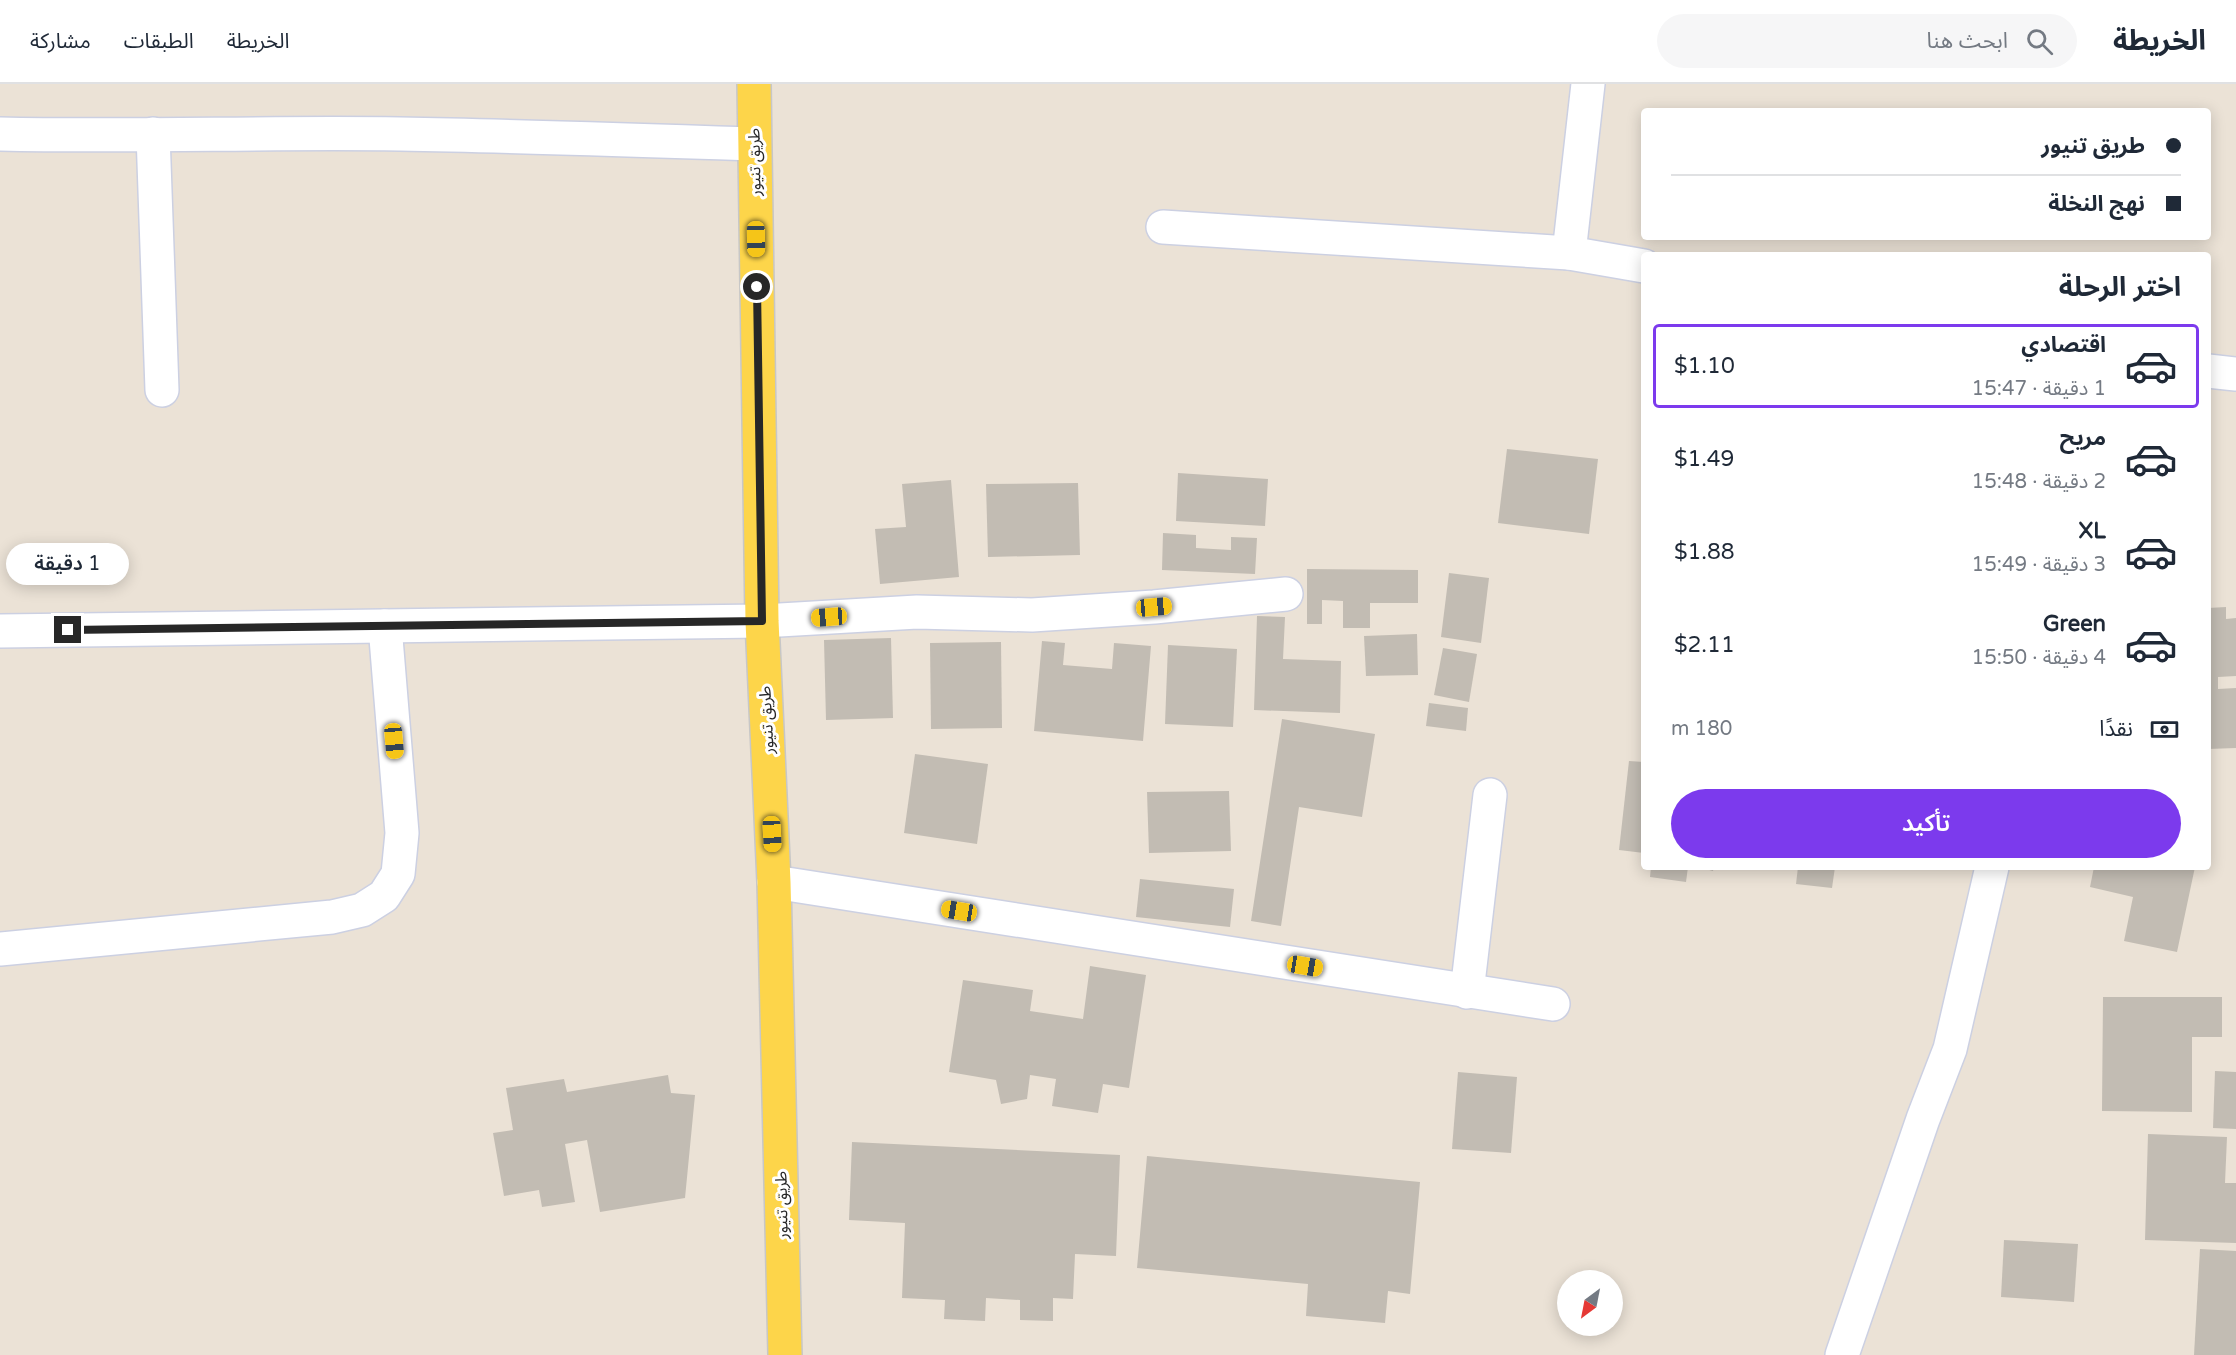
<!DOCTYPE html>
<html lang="ar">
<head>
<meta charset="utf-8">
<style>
	:root { --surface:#fff; --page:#f6f6f7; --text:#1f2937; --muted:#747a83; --line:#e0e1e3; --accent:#7c3aed }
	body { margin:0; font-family:"Varela Round","Noto Sans Arabic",sans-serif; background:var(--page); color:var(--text); direction:rtl; height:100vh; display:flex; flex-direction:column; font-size:22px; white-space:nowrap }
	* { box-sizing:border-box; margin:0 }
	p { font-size:20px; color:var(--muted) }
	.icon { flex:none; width:33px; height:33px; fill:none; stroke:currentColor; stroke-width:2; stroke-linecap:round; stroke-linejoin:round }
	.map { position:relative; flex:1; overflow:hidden; direction:ltr }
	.details { position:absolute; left:1641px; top:168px; width:570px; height:618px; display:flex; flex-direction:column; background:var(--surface); border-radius:6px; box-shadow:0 3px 15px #0003; direction:rtl }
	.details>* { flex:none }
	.hud { position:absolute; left:1641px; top:24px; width:570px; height:132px; border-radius:6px; box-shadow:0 3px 15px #0003; direction:rtl; display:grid; align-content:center; height:132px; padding:0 30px; background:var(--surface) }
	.needle { width:39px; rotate:212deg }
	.buttons { position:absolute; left:1557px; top:1186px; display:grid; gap:12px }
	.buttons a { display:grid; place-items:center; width:66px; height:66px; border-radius:50%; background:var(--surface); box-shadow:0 3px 15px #0003; font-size:30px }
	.end { position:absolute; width:27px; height:27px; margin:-14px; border:8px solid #272727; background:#fff; box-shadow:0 0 0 3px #fff }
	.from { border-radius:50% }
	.bubble { position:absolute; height:42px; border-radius:21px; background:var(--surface); box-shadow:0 3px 15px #0003; font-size:20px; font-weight:600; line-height:42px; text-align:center; direction:rtl }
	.car { position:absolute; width:18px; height:36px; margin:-18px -9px; border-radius:8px; box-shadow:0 0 4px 2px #0007; background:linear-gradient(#f5c518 24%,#345 0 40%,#f5c518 0 76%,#345 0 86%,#f5c518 0) }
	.hud b { display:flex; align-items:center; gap:21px; height:57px; font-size:22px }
	.hud b+b { border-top:2px solid var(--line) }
	.hud i { width:15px; height:15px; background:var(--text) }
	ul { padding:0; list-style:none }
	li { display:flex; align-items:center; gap:18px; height:84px; margin:0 12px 9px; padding:0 18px; border:3px solid transparent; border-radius:6px }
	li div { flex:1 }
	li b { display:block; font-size:22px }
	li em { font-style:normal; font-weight:600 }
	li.on { border-color:var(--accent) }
	li>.icon { width:54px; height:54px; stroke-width:1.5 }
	h2 { padding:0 30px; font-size:27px; line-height:72px }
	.pay { display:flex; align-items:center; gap:15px; height:66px; padding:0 30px; font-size:22px }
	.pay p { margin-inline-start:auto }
	.button { display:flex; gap:12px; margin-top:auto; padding:12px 30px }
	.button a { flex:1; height:69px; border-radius:36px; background:var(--accent); color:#fff; font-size:24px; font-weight:600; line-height:69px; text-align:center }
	header { display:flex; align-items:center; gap:36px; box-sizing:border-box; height:84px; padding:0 30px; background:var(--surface); border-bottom:2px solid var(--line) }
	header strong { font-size:28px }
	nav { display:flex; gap:33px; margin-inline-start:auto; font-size:21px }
	.search { width:420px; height:54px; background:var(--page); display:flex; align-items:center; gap:15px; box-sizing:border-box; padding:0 21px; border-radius:33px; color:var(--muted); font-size:22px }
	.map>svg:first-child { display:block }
	.building { fill:#c2bcb3 }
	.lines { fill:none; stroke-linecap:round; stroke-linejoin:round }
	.minor-casing { stroke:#ccd0e2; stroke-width:36 }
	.major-casing { stroke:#c7c7c7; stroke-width:36 }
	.minor { stroke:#fff; stroke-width:33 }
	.major { stroke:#fdd54a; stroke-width:33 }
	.route { stroke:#272727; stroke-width:8 }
	.labels { text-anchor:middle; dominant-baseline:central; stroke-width:6; stroke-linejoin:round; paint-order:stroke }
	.street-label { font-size:16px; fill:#272727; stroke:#fff }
</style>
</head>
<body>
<header>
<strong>الخريطة</strong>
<div class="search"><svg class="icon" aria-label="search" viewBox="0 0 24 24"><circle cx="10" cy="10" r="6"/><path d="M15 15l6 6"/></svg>ابحث هنا</div>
<nav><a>الخريطة</a><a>الطبقات</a><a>مشاركة</a></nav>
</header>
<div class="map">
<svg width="2236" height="1271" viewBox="0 0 2236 1271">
	<rect width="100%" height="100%" fill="#ebe2d6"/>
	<g class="building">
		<path d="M1507 365 1598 375 1589 450 1498 439Z"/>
		<path d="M1178 389 1268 395 1265 442 1176 437Z"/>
		<path d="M951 396 959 493 880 500 875 445 906 443 902 400Z"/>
		<path d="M1078 399 1080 471 988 473 986 400Z"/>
		<path d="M1163 449 1196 451V464L1231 466V453L1257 454 1255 490 1162 486Z"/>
		<path d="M1307 485 1418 486V519H1370V544H1343V517L1322 516V540H1307Z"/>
		<path d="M1449 489 1489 494 1481 559 1441 553Z"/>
		<path d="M2226 523V535L2236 534V592L2218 593V605L2236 604V664L2208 665V524Z"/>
		<path d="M1257 532 1285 533 1283 575 1341 577 1340 629 1254 626Z"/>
		<path d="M1417 550 1418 591 1366 592 1364 552Z"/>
		<path d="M891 554 893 634 826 636 824 556Z"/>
		<path d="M1042 557 1065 559 1063 581 1112 585 1114 559 1151 562 1143 657 1034 647Z"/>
		<path d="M1001 558 1002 644 931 645 930 559Z"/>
		<path d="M1168 561 1237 565 1233 643 1165 640Z"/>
		<path d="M1443 564 1477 570 1469 618 1434 611Z"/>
		<path d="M1429 619 1468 624 1466 647 1426 642Z"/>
		<path d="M1282 635 1375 650 1362 733 1299 723 1281 842 1251 837Z"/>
		<path d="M915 670 988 680 977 760 904 749Z"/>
		<path d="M1629 677 1644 678V769L1619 766Z"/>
		<path d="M1229 707 1231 767 1149 769 1147 708Z"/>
		<path d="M1651 783H1688L1686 798 1650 793Z"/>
		<path d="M1698 783H1714L1713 787Z"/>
		<path d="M1798 783H1835L1832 804 1796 800Z"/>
		<path d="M2094 783H2195L2177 868 2124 857 2133 813 2090 803Z"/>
		<path d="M1140 795 1234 805 1230 843 1136 833Z"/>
		<path d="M1090 882 1146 891 1129 1004 1103 1000 1098 1029 1052 1022 1056 995 1030 991 1027 1015 1001 1020 996 996 949 988 963 896 1033 906 1030 927 1083 935Z"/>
		<path d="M2103 913H2222V953H2192V1028L2102 1027Z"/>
		<path d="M2215 987 2236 988V1045L2213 1044Z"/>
		<path d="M1458 988 1517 993 1511 1069 1452 1065Z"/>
		<path d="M668 991 671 1009 695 1011 685 1114 600 1128 587 1056 565 1060 575 1118 542 1123 539 1106 504 1112 493 1049 513 1046 506 1004 564 995 567 1008Z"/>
		<path d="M2148 1050 2227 1053 2225 1099H2236V1159L2145 1156Z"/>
		<path d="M852 1058 1120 1071 1116 1172 1075 1170 1073 1215 1053 1214V1237L1020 1236V1216L986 1214 985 1237 944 1235 945 1216 902 1214 905 1139 849 1136Z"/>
		<path d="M1147 1072 1420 1098 1410 1210 1388 1207 1385 1239 1306 1232 1308 1200 1137 1184Z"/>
		<path d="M2004 1156 2078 1160 2074 1218 2001 1213Z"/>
		<path d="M2200 1165 2236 1167V1271H2194Z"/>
	</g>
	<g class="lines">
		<defs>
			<g id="minor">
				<path d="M0 50C133 53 267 48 400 50 518 52 636 56 754 60"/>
				<path d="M153 50 162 306"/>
				<path d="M1163 143 1569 169 1644 182"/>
				<path d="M1569 169 1588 0"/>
				<path d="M2208 287 2236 290"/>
				<path d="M0 547 762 537 917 528 1032 531 1154 523 1286 510"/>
				<path d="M774 798 1553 920"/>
				<path d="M0 865 332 833 362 826 384 812 398 790 402 749 385 542"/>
				<path d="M1467 908 1490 711"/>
				<path d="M1842 1271 1923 1035 1950 965 1992 783"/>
			</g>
			<path id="major" d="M754 0 762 537 774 798 785 1271"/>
		</defs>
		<use href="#minor" class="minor-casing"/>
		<use href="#major" class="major-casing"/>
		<use href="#minor" class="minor"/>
		<use href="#major" class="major"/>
	</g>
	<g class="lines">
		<path class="route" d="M68 546 762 537 757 203"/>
	</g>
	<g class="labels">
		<g class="street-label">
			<text transform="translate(755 78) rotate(-91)">طريق تنيور</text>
			<text transform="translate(767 636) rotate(-93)">طريق تنيور</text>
			<text transform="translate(782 1121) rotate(-91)">طريق تنيور</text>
		</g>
	</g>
</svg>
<div class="buttons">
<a><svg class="needle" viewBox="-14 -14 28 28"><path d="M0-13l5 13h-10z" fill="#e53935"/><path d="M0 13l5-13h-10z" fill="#747a83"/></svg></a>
</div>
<i class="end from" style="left:757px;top:203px"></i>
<i class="end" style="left:68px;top:546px"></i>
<div class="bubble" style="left:6px;top:459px;width:123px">1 دقيقة</div>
<i class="car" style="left:756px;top:155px;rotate:179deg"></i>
<i class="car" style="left:1154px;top:523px;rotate:85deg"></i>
<i class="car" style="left:829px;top:533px;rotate:266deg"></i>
<i class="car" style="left:394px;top:657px;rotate:175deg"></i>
<i class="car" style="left:772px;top:750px;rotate:177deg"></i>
<i class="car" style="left:959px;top:827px;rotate:279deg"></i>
<i class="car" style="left:1305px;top:882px;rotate:99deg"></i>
<div class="hud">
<b><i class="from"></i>طريق تنيور</b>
<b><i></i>نهج النخلة</b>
</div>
<section class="details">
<h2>اختر الرحلة</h2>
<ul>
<li class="on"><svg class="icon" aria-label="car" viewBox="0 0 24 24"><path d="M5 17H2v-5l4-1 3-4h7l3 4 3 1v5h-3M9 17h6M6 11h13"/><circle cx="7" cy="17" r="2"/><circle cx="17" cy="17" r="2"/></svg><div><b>اقتصادي</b><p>1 دقيقة · 15:47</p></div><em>$1.10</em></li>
<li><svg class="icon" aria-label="car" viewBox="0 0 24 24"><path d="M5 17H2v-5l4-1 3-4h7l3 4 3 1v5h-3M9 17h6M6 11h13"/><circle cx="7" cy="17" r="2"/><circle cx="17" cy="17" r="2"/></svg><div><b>مريح</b><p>2 دقيقة · 15:48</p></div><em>$1.49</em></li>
<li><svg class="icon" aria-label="car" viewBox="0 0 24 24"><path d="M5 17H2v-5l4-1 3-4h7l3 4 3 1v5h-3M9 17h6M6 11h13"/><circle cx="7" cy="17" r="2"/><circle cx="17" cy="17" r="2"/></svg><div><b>XL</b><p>3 دقيقة · 15:49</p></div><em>$1.88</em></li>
<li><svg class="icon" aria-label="car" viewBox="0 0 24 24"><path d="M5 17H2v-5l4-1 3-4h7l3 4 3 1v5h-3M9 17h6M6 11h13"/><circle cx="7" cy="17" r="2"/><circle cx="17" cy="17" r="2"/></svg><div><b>Green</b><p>4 دقيقة · 15:50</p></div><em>$2.11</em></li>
</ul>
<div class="pay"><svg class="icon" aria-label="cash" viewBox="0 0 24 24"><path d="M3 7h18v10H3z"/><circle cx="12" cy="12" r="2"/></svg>نقدًا<p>180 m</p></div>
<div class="button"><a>تأكيد</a></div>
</section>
</div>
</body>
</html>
